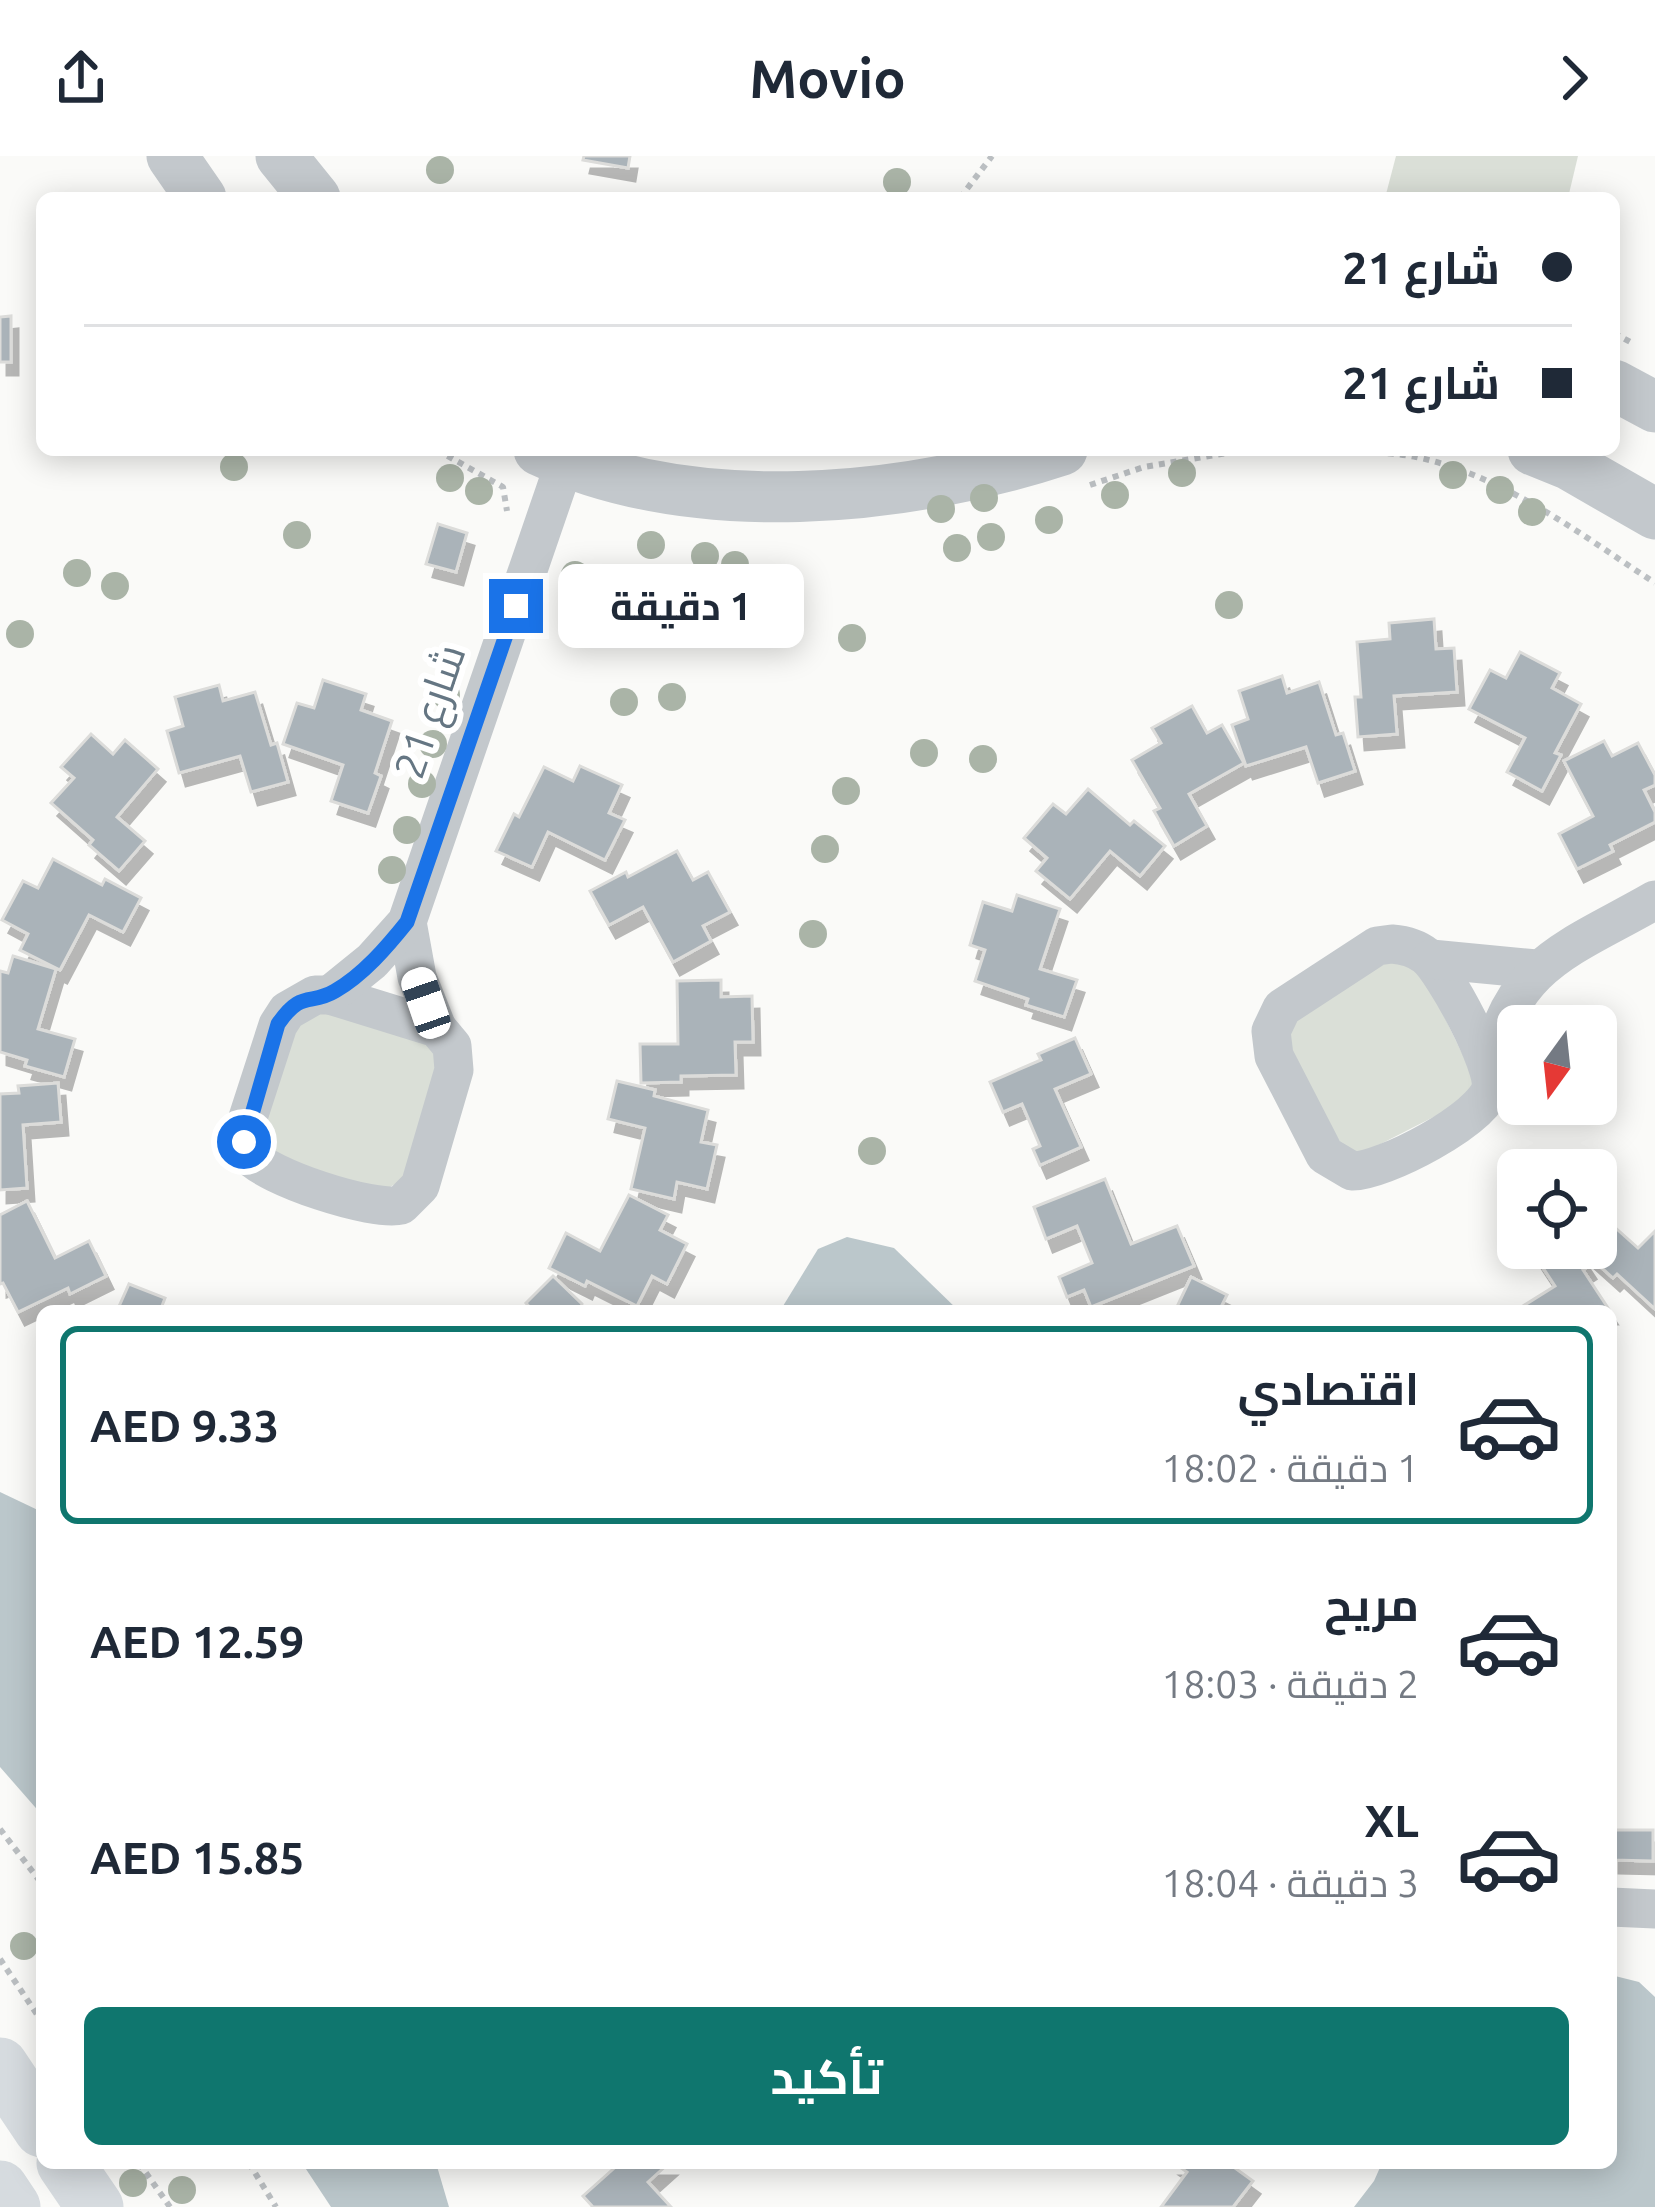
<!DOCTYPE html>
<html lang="ar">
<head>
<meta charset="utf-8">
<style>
	:root { --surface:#fff; --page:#f2f2f3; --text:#1f2937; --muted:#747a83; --line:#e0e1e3; --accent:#0f766e }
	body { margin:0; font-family:Ubuntu,Cairo,sans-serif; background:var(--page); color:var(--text); direction:rtl; height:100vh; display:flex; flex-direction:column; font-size:45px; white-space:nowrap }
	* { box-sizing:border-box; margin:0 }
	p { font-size:39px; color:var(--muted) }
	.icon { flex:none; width:66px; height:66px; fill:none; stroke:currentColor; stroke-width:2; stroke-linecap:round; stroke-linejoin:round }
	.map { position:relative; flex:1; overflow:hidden; direction:ltr }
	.details { position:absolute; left:36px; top:1149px; width:1581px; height:864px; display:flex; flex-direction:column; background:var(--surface); border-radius:18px; box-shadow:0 6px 30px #0003; direction:rtl }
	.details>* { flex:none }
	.banner { position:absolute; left:36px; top:36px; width:1584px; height:264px; border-radius:18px; box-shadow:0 6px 30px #0003; direction:rtl; display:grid; align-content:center; height:264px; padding:0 48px; background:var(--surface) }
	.needle { width:78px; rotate:195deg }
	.buttons { position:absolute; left:1497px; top:849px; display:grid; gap:24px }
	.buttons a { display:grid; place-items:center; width:120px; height:120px; border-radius:18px; background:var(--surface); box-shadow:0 6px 30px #0003; font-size:60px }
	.end { position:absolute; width:54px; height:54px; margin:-27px; border:15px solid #1a73e8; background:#fff; box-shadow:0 0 0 6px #fff }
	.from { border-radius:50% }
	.bubble { position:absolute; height:84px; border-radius:18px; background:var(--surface); box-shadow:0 6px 30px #0003; font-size:39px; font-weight:700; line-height:84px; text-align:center; direction:rtl }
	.car { position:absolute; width:36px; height:72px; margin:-36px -18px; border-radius:15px; box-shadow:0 0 9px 3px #0007; background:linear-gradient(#fff 24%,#345 0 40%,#fff 0 76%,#345 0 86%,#fff 0) }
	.banner b { display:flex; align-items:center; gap:42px; height:114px; font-size:45px }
	.banner b+b { border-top:3px solid var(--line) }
	.banner i { width:30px; height:30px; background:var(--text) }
	ul { padding:21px 0 0; list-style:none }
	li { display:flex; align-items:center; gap:36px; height:198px; margin:0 24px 18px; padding:0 24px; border:6px solid transparent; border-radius:18px }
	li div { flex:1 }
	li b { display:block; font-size:45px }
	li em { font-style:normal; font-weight:700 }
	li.current { border-color:var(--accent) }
	li>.icon { width:108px; height:108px; stroke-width:1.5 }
	.action { display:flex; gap:24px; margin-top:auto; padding:24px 48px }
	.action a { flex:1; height:138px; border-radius:18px; background:var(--accent); color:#fff; font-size:48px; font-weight:700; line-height:138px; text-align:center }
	header { display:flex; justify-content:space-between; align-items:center; height:156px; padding:0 48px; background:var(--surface); font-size:54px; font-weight:700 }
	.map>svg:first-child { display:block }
	.green { fill:#dadfd7 }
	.water { fill:#bbc7cb }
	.building { fill:#aab3b9; stroke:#dcdcda; stroke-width:3; filter:url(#shadow) }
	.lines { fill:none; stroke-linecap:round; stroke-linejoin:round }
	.path { stroke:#bbbfc2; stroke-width:6; stroke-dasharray:6 6; stroke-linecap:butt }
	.minor { stroke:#c3c8cc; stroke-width:39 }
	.tertiary { stroke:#c3c8cc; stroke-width:51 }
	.secondary { stroke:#d6dbdf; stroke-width:57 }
	.tree { fill:#aab4a7 }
	.route { stroke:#1a73e8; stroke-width:15 }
	.labels { text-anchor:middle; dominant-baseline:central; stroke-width:12; stroke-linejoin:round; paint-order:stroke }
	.street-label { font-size:42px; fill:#657683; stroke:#fff }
</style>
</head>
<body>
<header><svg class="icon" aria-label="forward" viewBox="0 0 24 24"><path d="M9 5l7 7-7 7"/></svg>Movio<svg class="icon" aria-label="share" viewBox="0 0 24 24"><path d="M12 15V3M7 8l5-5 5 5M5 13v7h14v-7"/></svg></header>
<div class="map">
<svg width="1655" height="2051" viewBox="0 0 1655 2051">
	<defs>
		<filter id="shadow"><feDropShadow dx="7" dy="13" stdDeviation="0" flood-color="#0004"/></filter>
	</defs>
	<rect width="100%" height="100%" fill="#fafaf8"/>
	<g class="green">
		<path d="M1396 0H1578L1568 42H1385Z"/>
		<path d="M1400 806 1424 819 1476 926 1459 948 1361 998 1345 994 1283 892 1286 865 1386 807Z"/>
		<path d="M310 852 426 882 441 904 404 1023 390 1031 374 1032 275 1001 264 993 259 965 288 869Z"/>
	</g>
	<g class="water">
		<path d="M847 1081 894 1092 959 1155H780L818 1093Z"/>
		<path d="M0 1336 42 1356V1659L0 1611Z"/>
		<path d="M1611 1819 1639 1826 1655 1841V2051H1354L1374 2025 1382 2007H1611Z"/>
		<path d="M302 2007H436L449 2051H331Z"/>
	</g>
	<g class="building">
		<path d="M584 0H630L628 12 583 4Z"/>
		<path d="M11 160V206H0V161Z"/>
		<path d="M438 368 467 377 456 416 426 408Z"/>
		<path d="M1434 463 1436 493 1454 492 1457 536 1394 540 1397 578 1358 581 1355 541H1361L1357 486 1390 483 1389 467Z"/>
		<path d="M1520 496 1560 517 1552 532 1581 548 1555 597 1561 599 1542 635 1507 616 1525 582 1469 553 1490 514 1506 522Z"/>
		<path d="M1282 520 1287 537 1319 526 1336 579 1343 577 1355 615 1318 627 1306 591 1246 610 1232 569 1248 563 1239 535Z"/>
		<path d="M323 524 366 538 361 554 392 565 375 617 381 620 368 657 331 645 343 609 283 588 297 547 314 552Z"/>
		<path d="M219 529 223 545 255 536 271 589 277 587 288 626 251 636 240 600 179 617 167 575 183 570 175 541Z"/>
		<path d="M1192 550 1207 577 1222 569 1244 607 1189 638 1207 670 1174 690 1154 655 1160 652 1132 604 1161 587 1152 572Z"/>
		<path d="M91 578 113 598 125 584 158 613 117 661 145 685 119 715 89 689 93 684 51 647 74 622 61 611Z"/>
		<path d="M1604 585 1612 600 1638 587 1655 619V629L1644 634 1655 656V666L1610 689 1613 695 1577 713 1559 678 1593 660 1564 605Z"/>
		<path d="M580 610 622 629 609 657 625 664 605 704 548 676 532 711 496 695 514 658 519 661 544 611 573 625Z"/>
		<path d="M1088 633 1130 669 1134 665 1165 690 1140 720 1110 695 1070 743 1036 715 1047 702 1024 682 1053 648 1066 658Z"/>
		<path d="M677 695 693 724 708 716 730 756 703 770 711 785 673 806 643 751 609 769 590 735 626 716 628 721Z"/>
		<path d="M53 703 102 729 105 723 141 742 123 776 89 759 60 814 20 794 28 778 2 764 23 725 38 732Z"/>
		<path d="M1017 739 1060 753 1040 813 1077 824 1064 861 1026 849 1028 843 975 825 985 794 970 789 983 746 1012 755Z"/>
		<path d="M13 800 56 813 38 873 75 883 64 921 25 910 27 904 0 896V815L8 817Z"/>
		<path d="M721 824V841L752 840 753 886H735L736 919 681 920V926L641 927 640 888H678L677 825Z"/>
		<path d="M1075 882 1091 918 1055 933 1081 991 1040 1009 1033 993 1040 990 1022 948 1003 956 990 926 1041 904 1038 898Z"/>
		<path d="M617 925 655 934 654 940 708 954 701 986 717 989 707 1033 677 1026 674 1043 631 1033 645 972 608 963Z"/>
		<path d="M58 927 61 966 23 969 27 1032 0 1034V938L19 937 18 930Z"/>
		<path d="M1105 1023 1131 1088 1177 1070 1194 1110 1091 1151 1084 1134 1067 1141 1059 1121 1092 1107 1077 1070 1046 1083 1034 1051Z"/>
		<path d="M629 1039 668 1059 660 1074 687 1088 667 1128 652 1120 637 1150 587 1125 585 1130 549 1112 566 1077 600 1095Z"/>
		<path d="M27 1045 55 1102 89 1085 106 1120 70 1138 68 1132 18 1156 3 1127 0 1128V1059Z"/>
		<path d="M1610 1067 1638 1092 1655 1075V1153L1617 1118 1613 1122 1583 1095 1596 1092V1082Z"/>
		<path d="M1543 1092H1577L1589 1110 1583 1114 1610 1155H1515L1555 1130 1534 1098Z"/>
		<path d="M553 1120 582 1148 580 1155H533L526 1147Z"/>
		<path d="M1191 1121 1227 1139 1219 1155H1175Z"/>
		<path d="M129 1128 165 1142 160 1155H117Z"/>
		<path d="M1612 1674H1653V1705L1612 1704Z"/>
		<path d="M620 2007H669L648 2026 671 2051H593L583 2040Z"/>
		<path d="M1174 2007H1228L1253 2025 1233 2051H1161L1187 2016Z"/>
	</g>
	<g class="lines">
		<g class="path">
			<path d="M960 42 992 0"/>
			<path d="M1614 177 1632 187"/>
			<path d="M437 294 503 331 507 355"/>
			<path d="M1304 294C1340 296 1380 294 1416 301 1505 320 1580 378 1655 427"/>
			<path d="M1090 329 1144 311 1245 294"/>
			<path d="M0 1673 42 1728"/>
			<path d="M0 1803 42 1866"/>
			<path d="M139 2007 170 2051"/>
			<path d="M249 2007 276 2051"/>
		</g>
		<g class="minor">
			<path d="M407 766 417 821 437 872"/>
			<path d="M1392 788C1404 789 1416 792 1426 800 1444 814 1496 911 1491 932 1484 963 1382 1016 1352 1015L1325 999 1274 900 1271 875 1282 852 1377 790Z"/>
			<path d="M1431 803 1536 813"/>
			<path d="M315 839H330L437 872 452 890 454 914 420 1030 401 1049C373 1056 266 1021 248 998L244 974 278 869 287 855Z"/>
			<path d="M330 839 372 805 407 766 565 306"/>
			<path d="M1490 910C1511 806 1572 792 1655 744"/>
			<path d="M1611 1751 1655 1753"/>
		</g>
		<g class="tertiary">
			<path d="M172 0 201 42"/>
			<path d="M281 0 315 42"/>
			<path d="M1614 229 1655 251"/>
			<path d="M539 294C694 366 904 346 1062 294"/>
			<path d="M1533 294 1568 308 1655 358"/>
		</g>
		<g class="secondary">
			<path d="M0 1910 42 1973"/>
			<path d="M65 2007 95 2051"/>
			<path d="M0 2033 12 2051"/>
		</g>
	</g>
	<g class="tree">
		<circle cx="440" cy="14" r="14"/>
		<circle cx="897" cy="26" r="14"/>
		<circle cx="234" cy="311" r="14"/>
		<circle cx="1182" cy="317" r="14"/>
		<circle cx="1453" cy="319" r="14"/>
		<circle cx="450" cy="322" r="14"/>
		<circle cx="1500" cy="334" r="14"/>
		<circle cx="479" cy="335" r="14"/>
		<circle cx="1115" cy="339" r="14"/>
		<circle cx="984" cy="342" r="14"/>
		<circle cx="941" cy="353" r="14"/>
		<circle cx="1532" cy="356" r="14"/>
		<circle cx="1049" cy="364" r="14"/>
		<circle cx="297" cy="379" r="14"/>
		<circle cx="991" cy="381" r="14"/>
		<circle cx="651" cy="389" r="14"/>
		<circle cx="957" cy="392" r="14"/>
		<circle cx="705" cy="400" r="14"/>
		<circle cx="735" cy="409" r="14"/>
		<circle cx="77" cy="417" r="14"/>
		<circle cx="575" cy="419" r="14"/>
		<circle cx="115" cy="430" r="14"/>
		<circle cx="1229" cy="449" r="14"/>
		<circle cx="20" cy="478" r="14"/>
		<circle cx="852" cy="482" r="14"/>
		<circle cx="446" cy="539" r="14"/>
		<circle cx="672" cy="541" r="14"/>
		<circle cx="624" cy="546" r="14"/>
		<circle cx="433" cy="588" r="14"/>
		<circle cx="924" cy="597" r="14"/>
		<circle cx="983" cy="603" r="14"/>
		<circle cx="422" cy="628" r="14"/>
		<circle cx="846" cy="635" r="14"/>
		<circle cx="407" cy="674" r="14"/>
		<circle cx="825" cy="693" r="14"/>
		<circle cx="392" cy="714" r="14"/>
		<circle cx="813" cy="778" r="14"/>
		<circle cx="872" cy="995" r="14"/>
		<circle cx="24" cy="1790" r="14"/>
		<circle cx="133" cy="2027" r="14"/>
		<circle cx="182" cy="2034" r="14"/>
	</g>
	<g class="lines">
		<path class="route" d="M244 986 278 868C302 833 310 850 335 835 363 819 387 791 407 766L516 450"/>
	</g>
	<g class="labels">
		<g class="street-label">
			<text transform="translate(429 555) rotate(-71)">شارع 21</text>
		</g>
	</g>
</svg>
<div class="buttons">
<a><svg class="needle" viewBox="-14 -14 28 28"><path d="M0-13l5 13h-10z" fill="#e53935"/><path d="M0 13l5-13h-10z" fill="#747a83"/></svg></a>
<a><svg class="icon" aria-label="locate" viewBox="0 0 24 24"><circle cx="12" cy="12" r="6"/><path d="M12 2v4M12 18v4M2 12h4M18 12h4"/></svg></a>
</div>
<i class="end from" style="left:244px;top:986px"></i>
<i class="end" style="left:516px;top:450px"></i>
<div class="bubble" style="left:558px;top:408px;width:246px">1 دقيقة</div>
<i class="car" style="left:426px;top:847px;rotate:341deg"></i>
<div class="banner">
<b><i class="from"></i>شارع 21</b>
<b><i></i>شارع 21</b>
</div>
<section class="details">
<ul>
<li class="current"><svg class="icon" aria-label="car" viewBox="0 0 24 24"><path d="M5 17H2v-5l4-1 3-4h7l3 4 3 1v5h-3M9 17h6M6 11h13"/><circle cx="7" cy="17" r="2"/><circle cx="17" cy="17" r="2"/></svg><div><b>اقتصادي</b><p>1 دقيقة · 18:02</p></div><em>AED 9.33</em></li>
<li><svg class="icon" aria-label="car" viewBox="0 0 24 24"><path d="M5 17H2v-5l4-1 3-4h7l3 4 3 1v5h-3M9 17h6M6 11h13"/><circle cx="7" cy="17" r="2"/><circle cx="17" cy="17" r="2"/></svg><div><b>مريح</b><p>2 دقيقة · 18:03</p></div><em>AED 12.59</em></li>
<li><svg class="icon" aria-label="car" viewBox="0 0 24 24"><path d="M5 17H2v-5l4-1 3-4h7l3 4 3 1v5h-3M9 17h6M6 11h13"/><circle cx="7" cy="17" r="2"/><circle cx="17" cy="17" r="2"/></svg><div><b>XL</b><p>3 دقيقة · 18:04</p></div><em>AED 15.85</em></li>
</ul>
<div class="action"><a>تأكيد</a></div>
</section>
</div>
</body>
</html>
